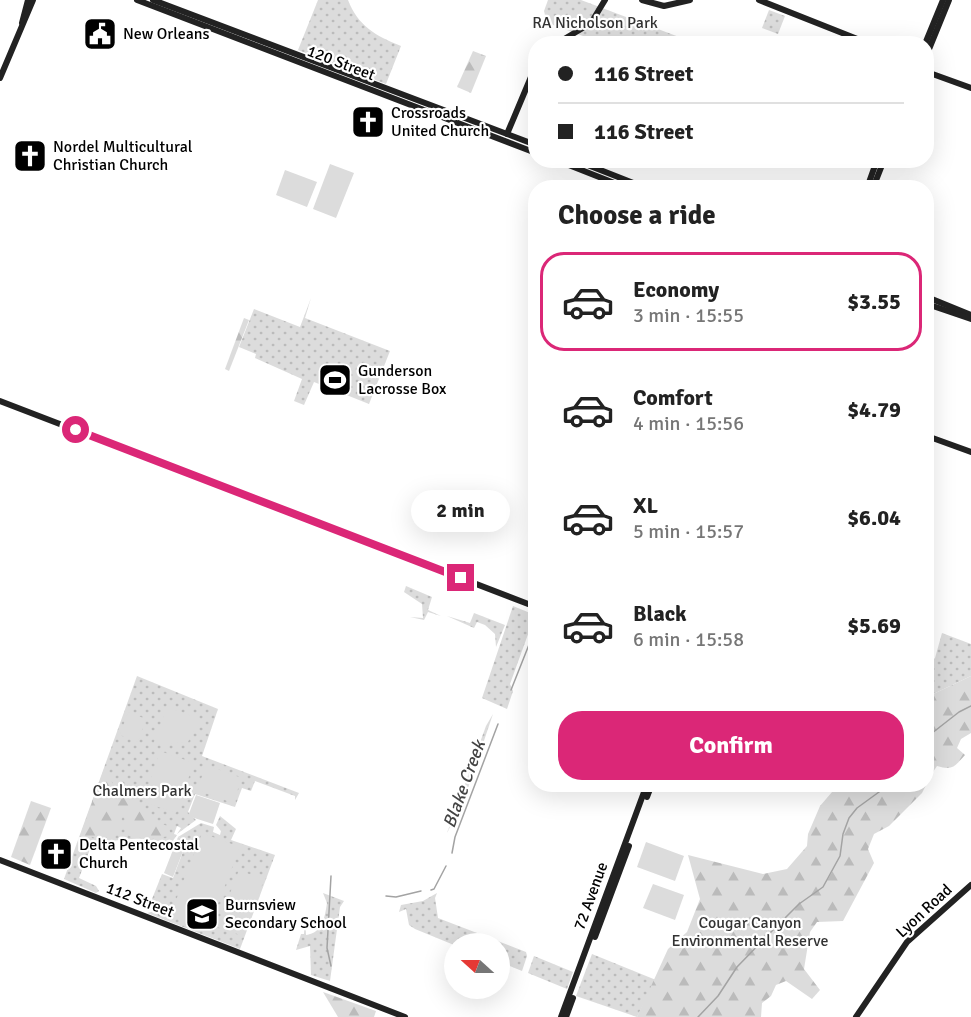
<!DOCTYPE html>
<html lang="en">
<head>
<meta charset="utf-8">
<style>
	:root { --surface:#fff; --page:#f6f6f6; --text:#222; --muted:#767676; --line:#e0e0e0; --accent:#db2777 }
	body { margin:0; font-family:Signika,sans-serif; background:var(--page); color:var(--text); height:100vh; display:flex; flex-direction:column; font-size:22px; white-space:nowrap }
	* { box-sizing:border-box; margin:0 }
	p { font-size:20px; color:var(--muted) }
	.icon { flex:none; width:33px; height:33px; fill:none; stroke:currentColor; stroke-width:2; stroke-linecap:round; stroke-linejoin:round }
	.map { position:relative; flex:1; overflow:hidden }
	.details { position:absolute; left:528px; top:180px; width:406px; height:612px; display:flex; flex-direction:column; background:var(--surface); border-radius:24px; box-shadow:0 6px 24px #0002 }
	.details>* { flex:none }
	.banner { position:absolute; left:528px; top:36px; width:406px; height:132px; border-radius:24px; box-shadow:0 6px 24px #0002; display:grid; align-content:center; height:132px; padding:0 30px; background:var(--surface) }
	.needle { width:39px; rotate:291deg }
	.tools { position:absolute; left:444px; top:933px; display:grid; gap:12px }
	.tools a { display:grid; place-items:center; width:66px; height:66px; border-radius:50%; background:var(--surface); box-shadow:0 6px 24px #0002; font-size:30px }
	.end { position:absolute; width:27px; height:27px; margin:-14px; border:8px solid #db2777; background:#fff; box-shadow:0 0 0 3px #fff }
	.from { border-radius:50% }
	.bubble { position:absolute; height:42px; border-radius:21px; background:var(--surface); box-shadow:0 6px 24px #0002; font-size:20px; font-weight:800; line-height:42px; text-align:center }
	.banner b { display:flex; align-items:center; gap:21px; height:57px; font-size:22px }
	.banner b+b { border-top:2px solid var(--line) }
	.banner i { width:15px; height:15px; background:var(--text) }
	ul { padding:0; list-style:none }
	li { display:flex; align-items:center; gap:18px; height:99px; margin:0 12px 9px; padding:0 18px; border:3px solid transparent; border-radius:24px }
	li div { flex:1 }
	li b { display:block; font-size:22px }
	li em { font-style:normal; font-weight:800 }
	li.selected { border-color:var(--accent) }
	li>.icon { width:54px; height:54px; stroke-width:1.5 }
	h2 { padding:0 30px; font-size:27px; line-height:72px }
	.cta { display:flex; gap:12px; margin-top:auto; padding:12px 30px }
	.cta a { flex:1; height:69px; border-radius:24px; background:var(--accent); color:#fff; font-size:24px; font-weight:800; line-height:69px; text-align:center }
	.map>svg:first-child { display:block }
	.green { fill:url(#green-dots) }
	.forest { fill:url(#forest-firs) }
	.pitch { fill:#dcdcdc }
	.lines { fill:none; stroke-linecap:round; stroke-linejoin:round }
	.stream { stroke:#a3a3a3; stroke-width:1.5 }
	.secondary { stroke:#222; stroke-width:6 }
	.route { stroke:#db2777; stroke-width:8 }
	.labels { text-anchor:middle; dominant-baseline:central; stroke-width:4.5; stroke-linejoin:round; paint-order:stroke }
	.park-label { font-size:16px; fill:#333; stroke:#fff }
	.poi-label { font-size:16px; fill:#000; stroke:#fff; text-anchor:start }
	.street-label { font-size:16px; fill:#000; stroke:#fff }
	.water-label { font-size:18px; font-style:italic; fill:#444; stroke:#fff }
</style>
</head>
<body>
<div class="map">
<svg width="971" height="1017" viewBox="0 0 971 1017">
	<defs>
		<pattern id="green-dots" width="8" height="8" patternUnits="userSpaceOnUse" patternTransform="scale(1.5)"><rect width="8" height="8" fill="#dcdcdc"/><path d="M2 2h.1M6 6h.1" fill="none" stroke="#bbb" stroke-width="1.8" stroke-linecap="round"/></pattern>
		<pattern id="forest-firs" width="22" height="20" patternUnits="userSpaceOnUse" patternTransform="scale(1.5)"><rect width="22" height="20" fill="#dcdcdc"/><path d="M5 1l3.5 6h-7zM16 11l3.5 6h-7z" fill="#bbb"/></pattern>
	</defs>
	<rect width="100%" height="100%" fill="#fff"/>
	<g class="green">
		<path d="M318 0H348C358 26 376 36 401 46L386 84 298 50Z"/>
		<path d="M548 0H581L695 43H602L553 25 546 19 544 11Z"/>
		<path d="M769 10 785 16 778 34 762 28Z"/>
		<path d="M311 298 305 318 390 351 369 404 314 382 304 405 294 401 302 379 255 358 256 354 239 347 254 309 300 327Z"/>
		<path d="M406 586 432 597 428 610 441 616 428 612 424 620 410 617 423 618 422 604 404 592Z"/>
		<path d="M513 606 535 615 510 684 513 691 507 709 482 698Z"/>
		<path d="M474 613 505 625 496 647 495 634 485 625 477 622 474 628 447 616 470 623Z"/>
		<path d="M942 633 971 644V676L927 697V665L935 658Z"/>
		<path d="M137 676 218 709 202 756 299 793 295 800V796L255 781 251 791 242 788 235 807 195 794 188 812 196 820 177 834 181 828 177 826 174 834 177 835 170 845C140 834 122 840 92 844L79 878 96 886 99 891 96 893 64 879Z"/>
		<path d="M493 714 465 797 447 833 486 726Z"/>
		<path d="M220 816 236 829 231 840 275 855 240 949 147 913 159 910 152 899 162 874 173 878 187 841 178 837 201 823 214 827 213 832 220 835 221 831 216 825Z"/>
		<path d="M323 893 344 901 340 907 330 981 311 975 310 946 296 950 301 934H304L305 915 306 935C323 933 325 916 327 903Z"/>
		<path d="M437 893 435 898 438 918 526 952 527 956 522 971 500 962V944L454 945 415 929 409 925 406 909 399 912 401 905 423 901Z"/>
		<path d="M592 954 656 980 637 1017 576 996Z"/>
		<path d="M534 956 573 972 567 989 528 973Z"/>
	</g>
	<g class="forest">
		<path d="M473 51 486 56 471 93 457 87Z"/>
		<path d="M244 318 249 320 229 371 225 369Z"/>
		<path d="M971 676V733L961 739 957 748 965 755C955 766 953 771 937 766L927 781V697Z"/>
		<path d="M104 769 116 789 151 814 152 821 168 826 171 836 147 839 129 836 123 813 118 834 98 839 90 836 87 840 80 836Z"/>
		<path d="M838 785H926L922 793 889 826 874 834 868 849 874 863 843 921 817 922 810 932 804 969 820 990 812 999 786 981 776 985 771 996 762 1003 761 1017H637L668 949 687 932 700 899 688 855 763 874 787 869 807 846 808 834 820 806Z"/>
		<path d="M31 801 51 808 30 865 11 857Z"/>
		<path d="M323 992 376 1011 374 1017H338Z"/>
	</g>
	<g class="pitch">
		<path d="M330 164 354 173 336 218 313 209Z"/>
		<path d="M285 170 317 182 307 207 276 195Z"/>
		<path d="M325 369 350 379 348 391 321 381Z"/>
		<path d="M170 708 200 719 188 742 153 745 166 709Z"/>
		<path d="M128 712 146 719 138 742 120 735Z"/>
		<path d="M160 751 194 763 176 813 143 802Z"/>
		<path d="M206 765 242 778 233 803 197 790Z"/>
		<path d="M196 795 220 803 213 824 188 816Z"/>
		<path d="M202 833 240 847 209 927 171 913Z"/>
		<path d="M178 837 187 841 173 877 164 873Z"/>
		<path d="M646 842 684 856 675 881 637 867Z"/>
		<path d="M239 870 264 880 243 936 217 927Z"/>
		<path d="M653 884 684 895 675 920 643 908Z"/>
	</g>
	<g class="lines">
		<g class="stream">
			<path d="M511 690 536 627"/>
			<path d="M927 737 959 712 971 706"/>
			<path d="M452 853 455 837 498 724"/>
			<path d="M431 890 434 889 446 866"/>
			<path d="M386 896 396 897 421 891"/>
			<path d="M331 966 327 948 331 876"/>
			<path d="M698 1017 718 996 737 967 768 935 799 904 823 887 840 856 843 834 849 818 857 808 890 784"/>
		</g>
		<g class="secondary">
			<path d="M137 0 536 153"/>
			<path d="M153 0 536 145"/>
			<path d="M642 0 664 6 690 0"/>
			<path d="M759 0 870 44"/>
			<path d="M22 23 28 0"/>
			<path d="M556 44 591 23 605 0"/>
			<path d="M925 44 943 0"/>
			<path d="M927 54 949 0"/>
			<path d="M927 72 971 88"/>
			<path d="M0 78 33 0"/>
			<path d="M507 134 536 65"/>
			<path d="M556 160 627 188"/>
			<path d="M575 160 646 188"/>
			<path d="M867 188 877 160"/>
			<path d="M873 188 884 160"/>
			<path d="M927 297 971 315"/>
			<path d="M927 304 971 319"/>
			<path d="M0 401 536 607"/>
			<path d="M927 436 971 452"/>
			<path d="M647 797 652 784"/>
			<path d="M0 860 405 1017"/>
			<path d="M595 937 629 846"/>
			<path d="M561 1017 647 784"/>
			<path d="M566 1017 573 998"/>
			<path d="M856 1017 907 942 971 885"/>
		</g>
	</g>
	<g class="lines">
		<path class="route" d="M76 430 461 578"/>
	</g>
	<defs>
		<symbol id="civic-square" viewBox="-11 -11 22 22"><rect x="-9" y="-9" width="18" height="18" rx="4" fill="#000" stroke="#fff"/><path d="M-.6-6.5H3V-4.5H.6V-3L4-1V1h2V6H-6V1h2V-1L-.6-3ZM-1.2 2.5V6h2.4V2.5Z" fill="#fff"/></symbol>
		<symbol id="church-square" viewBox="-11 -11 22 22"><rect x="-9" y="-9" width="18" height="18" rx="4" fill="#000" stroke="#fff"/><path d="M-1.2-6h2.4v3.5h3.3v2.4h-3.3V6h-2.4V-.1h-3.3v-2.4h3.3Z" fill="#fff"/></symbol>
		<symbol id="stadium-square" viewBox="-11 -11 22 22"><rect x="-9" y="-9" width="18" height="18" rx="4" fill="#000" stroke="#fff"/><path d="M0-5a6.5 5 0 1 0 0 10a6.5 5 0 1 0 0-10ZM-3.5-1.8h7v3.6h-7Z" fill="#fff"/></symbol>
		<symbol id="school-square" viewBox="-11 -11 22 22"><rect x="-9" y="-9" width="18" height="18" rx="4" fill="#000" stroke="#fff"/><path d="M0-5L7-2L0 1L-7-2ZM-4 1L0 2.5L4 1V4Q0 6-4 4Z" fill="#fff"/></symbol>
	</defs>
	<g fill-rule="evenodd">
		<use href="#civic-square" x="81" y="15" width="38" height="38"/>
		<use href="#church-square" x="349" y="103" width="38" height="38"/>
		<use href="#church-square" x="11" y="137" width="38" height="38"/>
		<use href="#stadium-square" x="316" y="361" width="38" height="38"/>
		<use href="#church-square" x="37" y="835" width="38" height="38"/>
		<use href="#school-square" x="183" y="895" width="38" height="38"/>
	</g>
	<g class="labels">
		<g class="park-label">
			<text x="595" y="23">RA Nicholson Park</text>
			<text x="142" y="791">Chalmers Park</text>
			<text x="750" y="923">Cougar Canyon<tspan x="750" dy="18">Environmental Reserve</tspan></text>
		</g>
		<g class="poi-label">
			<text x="123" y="34">New Orleans</text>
			<text x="391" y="113">Crossroads<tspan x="391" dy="18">United Church</tspan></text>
			<text x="53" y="147">Nordel Multicultural<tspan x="53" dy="18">Christian Church</tspan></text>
			<text x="358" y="371">Gunderson<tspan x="358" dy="18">Lacrosse Box</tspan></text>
			<text x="79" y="845">Delta Pentecostal<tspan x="79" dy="18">Church</tspan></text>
			<text x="225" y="905">Burnsview<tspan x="225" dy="18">Secondary School</tspan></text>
		</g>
		<g class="street-label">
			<text transform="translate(341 63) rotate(21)">120 Street</text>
			<text transform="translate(591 896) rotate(-70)">72 Avenue</text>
			<text transform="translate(140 900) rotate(21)">112 Street</text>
			<text transform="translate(924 911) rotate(-43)">Lyon Road</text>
		</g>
		<g class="water-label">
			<text transform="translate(464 784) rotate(-70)">Blake Creek</text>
		</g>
	</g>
</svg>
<div class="tools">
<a><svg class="needle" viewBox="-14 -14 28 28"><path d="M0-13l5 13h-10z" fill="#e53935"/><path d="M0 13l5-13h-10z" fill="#767676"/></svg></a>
</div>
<i class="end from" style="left:76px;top:430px"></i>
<i class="end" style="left:461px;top:578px"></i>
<div class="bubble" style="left:411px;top:490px;width:99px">2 min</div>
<div class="banner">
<b><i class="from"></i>116 Street</b>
<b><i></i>116 Street</b>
</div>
<section class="details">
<h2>Choose a ride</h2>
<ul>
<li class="selected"><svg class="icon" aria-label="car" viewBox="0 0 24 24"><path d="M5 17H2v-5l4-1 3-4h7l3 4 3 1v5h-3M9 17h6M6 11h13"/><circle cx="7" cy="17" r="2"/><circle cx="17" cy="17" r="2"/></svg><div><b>Economy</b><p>3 min · 15:55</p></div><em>$3.55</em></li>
<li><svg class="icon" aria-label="car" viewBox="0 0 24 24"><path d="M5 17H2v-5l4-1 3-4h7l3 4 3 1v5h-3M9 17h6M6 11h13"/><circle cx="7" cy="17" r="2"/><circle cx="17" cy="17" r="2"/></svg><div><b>Comfort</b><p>4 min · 15:56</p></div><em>$4.79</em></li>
<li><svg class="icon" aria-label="car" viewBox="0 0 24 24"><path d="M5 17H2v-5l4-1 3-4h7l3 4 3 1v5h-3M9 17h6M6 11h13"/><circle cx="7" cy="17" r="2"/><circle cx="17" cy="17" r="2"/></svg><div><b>XL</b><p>5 min · 15:57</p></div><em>$6.04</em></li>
<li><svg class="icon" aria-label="car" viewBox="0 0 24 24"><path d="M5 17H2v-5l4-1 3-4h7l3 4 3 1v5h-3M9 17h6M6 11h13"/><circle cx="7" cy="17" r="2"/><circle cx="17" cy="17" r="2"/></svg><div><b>Black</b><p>6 min · 15:58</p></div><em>$5.69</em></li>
</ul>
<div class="cta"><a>Confirm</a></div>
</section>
</div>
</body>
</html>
